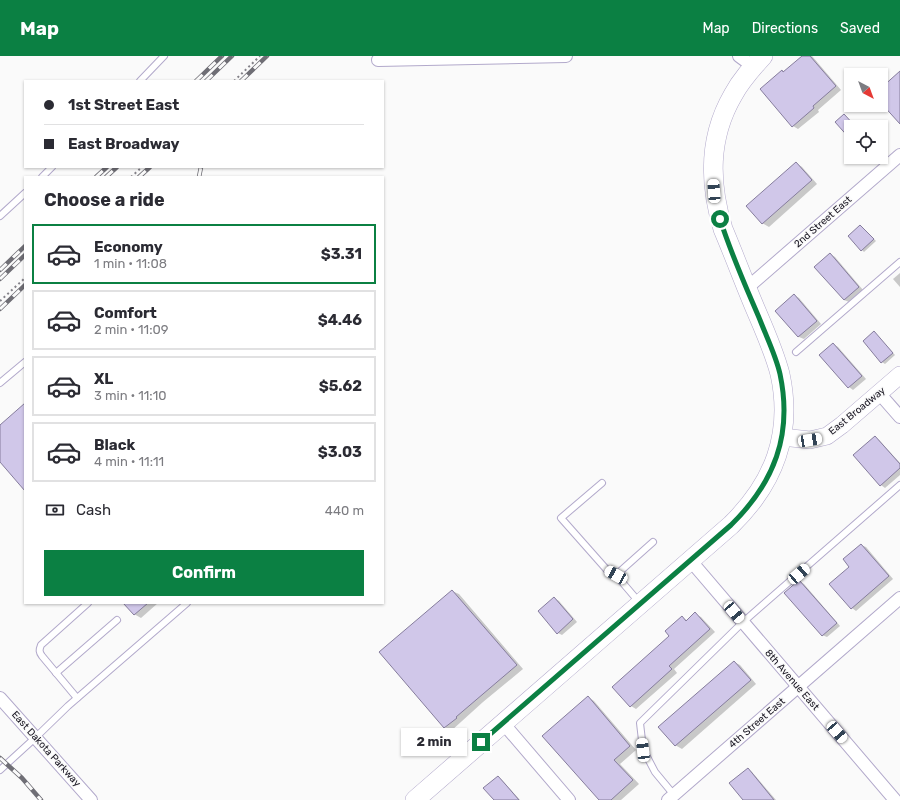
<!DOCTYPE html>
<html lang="en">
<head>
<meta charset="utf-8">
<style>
	:root { --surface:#fff; --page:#f7f7f7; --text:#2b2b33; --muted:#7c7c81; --line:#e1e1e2; --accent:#0b8043 }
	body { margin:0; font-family:Rubik,sans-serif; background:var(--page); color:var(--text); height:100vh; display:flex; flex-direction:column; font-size:15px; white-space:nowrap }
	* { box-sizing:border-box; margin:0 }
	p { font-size:13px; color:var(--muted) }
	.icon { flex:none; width:22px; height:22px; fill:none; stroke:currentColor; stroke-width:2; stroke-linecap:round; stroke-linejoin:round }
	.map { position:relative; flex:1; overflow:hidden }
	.sheet { position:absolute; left:24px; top:120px; width:360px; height:428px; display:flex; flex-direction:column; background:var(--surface); border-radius:0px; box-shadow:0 1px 3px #0004 }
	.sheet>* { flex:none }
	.top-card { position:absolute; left:24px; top:24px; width:360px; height:88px; border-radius:0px; box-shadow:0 1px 3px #0004; display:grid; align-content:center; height:88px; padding:0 20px; background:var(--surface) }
	.needle { width:26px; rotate:139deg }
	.fabs { position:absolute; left:844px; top:12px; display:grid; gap:8px }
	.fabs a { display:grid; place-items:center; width:44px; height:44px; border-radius:0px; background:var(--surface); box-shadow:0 1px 3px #0004; font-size:20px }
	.end { position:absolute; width:18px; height:18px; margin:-9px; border:5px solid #0b8043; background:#fff; box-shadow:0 0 0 2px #fff }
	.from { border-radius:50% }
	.bubble { position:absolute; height:28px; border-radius:0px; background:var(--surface); box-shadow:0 1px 3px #0004; font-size:13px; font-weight:700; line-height:28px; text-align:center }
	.car { position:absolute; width:12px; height:24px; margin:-12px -6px; border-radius:5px; box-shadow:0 0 3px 1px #0007; background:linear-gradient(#fff 24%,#345 0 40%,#fff 0 76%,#345 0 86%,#fff 0) }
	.top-card b { display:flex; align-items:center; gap:14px; height:38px; font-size:15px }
	.top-card b+b { border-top:1px solid var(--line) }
	.top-card i { width:10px; height:10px; background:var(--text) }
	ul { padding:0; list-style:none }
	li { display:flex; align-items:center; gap:12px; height:60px; margin:0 8px 6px; padding:0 12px; border:2px solid var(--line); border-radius:0px }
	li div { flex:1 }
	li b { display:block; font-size:15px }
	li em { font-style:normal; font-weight:700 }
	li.selected { border-color:var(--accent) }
	li>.icon { width:36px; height:36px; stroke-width:1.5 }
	h2 { padding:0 20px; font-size:18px; line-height:48px }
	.pay { display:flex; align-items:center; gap:10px; height:44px; padding:0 20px; font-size:15px }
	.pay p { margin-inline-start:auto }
	.cta { display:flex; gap:8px; margin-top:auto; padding:8px 20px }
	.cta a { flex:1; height:46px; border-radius:0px; background:var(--accent); color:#fff; font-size:16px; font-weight:700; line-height:46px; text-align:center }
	header { display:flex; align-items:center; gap:24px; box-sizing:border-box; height:56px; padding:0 20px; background:var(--accent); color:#fff }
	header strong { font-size:19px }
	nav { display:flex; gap:22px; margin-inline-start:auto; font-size:14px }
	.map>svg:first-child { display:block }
	.shadow { fill:#0003 }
	.building { fill:#d0c7e9; stroke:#867d9d }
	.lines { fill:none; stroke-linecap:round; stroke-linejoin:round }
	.lane-casing { stroke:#b2a9cb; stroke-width:8 }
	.street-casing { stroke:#b2a9cb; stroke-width:14 }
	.secondary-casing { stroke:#b2a9cb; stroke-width:18 }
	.primary-casing { stroke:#b2a9cb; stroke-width:20 }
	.path { stroke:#838188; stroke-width:2; stroke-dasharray:2 3; stroke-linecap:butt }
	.lane { stroke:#fff; stroke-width:6 }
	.street { stroke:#fff; stroke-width:12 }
	.secondary { stroke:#fff; stroke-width:17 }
	.primary { stroke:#fff; stroke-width:19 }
	.rail-casing { stroke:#6f6e75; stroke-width:4.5 }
	.rail { stroke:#fafafa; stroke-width:3; stroke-dasharray:9; stroke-linecap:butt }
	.route { stroke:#0b8043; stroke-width:5 }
	.labels { text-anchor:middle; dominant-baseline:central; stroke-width:3; stroke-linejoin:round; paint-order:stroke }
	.street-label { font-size:10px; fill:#171420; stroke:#fafafa }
</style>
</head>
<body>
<header>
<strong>Map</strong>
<nav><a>Map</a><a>Directions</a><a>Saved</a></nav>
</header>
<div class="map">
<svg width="900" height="744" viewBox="0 0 900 744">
	<rect width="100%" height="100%" fill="#fafafa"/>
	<g class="shadow">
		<path d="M803 0H812L841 34 818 54 819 56 798 73 793 70 784 17Z"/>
		<path d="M851 86V97L845 91Z"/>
		<path d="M796 107 802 111 817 128 769 171 762 167Z"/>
		<path d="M861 170 876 185 864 196 862 194Z"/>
		<path d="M830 198 835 201 863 234 849 246 844 244Z"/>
		<path d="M900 217V231L893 223Z"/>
		<path d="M794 239 799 242 821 268 804 283 799 281 776 255Z"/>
		<path d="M874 276 895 299 885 308 882 306Z"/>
		<path d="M833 288 838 291 866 323 853 334 849 331Z"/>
		<path d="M875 381 879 384 900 407V419L885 432 881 429Z"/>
		<path d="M861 489 866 491 893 523 856 555 852 552 851 511Z"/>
		<path d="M799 525 804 528 840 570 827 581 822 579Z"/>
		<path d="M452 535 459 538 523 613 483 646 451 675 445 671 380 596Z"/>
		<path d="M554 542 559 545 577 566 562 579 558 577Z"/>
		<path d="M124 547H158L141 562 134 558Z"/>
		<path d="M695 558 701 561 715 576 674 613 677 617 636 653 631 650 682 561 688 565Z"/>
		<path d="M734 606 740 609 756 628 682 693 675 689Z"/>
		<path d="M588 641 594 645 636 694 620 708 639 728 621 744H600Z"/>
		<path d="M748 713 752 716 776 744H745Z"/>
		<path d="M498 721 502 724 520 744H495Z"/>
	</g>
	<g class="building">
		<path d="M802 0H810L836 30 813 50 814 52 792 71 760 33 782 14 783 16Z"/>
		<path d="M900 15V68L881 47V32Z"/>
		<path d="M844 58 856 71H851V84L835 66Z"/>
		<path d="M796 106 812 124 762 168 746 150Z"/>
		<path d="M860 169 874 183 861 195 848 180Z"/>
		<path d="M830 197 859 231 844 244 814 211Z"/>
		<path d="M794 238 817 265 798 281 775 255Z"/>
		<path d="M874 275 893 297 881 307 863 285Z"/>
		<path d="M833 287 862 320 848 332 819 299Z"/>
		<path d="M25 347V435L0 406V369Z"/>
		<path d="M875 380 900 408V412L880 430 853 399Z"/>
		<path d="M861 488 889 520 851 553 829 528 849 511 843 503Z"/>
		<path d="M799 524 837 567 822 580 784 537Z"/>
		<path d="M452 534 517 609 456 661 457 662 444 672 379 596Z"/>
		<path d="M554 541 573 563 557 578 538 555Z"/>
		<path d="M123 547H148L134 559Z"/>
		<path d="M695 556 710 573 669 610 672 613 630 651 612 631 669 580 665 575 682 560 686 565Z"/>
		<path d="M734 605 751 624 675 690 658 671Z"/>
		<path d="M588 640 630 690 614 704 633 724 611 744H599L542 680Z"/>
		<path d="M748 712 774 744H743L729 727Z"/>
		<path d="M498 720 506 729 519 744H494L483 732Z"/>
	</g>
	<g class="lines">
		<defs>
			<g id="lane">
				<path d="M140 25 164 0"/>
				<path d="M42 121 52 111"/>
				<path d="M0 160 25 137"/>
				<path d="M796 296 900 206"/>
				<path d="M0 327 25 306"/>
				<path d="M602 427 561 462 607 514 616 519 639 546"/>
				<path d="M616 519 653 486"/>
				<path d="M56 617 117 564"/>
				<path d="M77 642 42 600C39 596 39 594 41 589L88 547"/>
				<path d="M0 714 35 682 68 650 187 547"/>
				<path d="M674 739 655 716 643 693 640 667 742 567 900 429"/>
			</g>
			<g id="street">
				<path d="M739 0 754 11"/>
				<path d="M378 4 566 0"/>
				<path d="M747 232 900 99"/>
				<path d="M879 337 900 361"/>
				<path d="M690 504 895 744"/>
				<path d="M0 642 91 744"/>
				<path d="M503 667 569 744"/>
				<path d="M668 744 900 542"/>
			</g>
			<path id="secondary" d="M782 381 810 384 827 380 842 369 900 319"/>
			<path id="primary" d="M415 744 731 469C774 427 793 378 780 318 774 295 764 273 755 252 744 226 734 199 723 173 709 127 708 82 733 39 741 24 752 12 763 0"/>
		</defs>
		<use href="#lane" class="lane-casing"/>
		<use href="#street" class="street-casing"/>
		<use href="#secondary" class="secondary-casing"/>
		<use href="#primary" class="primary-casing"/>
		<g class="path">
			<path d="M234 25 260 0"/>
			<path d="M131 121 142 111"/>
			<path d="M0 245 25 222"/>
		</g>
		<use href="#lane" class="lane"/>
		<use href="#street" class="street"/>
		<use href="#secondary" class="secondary"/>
		<use href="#primary" class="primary"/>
		<defs>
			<g id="rail">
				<path d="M196 25 222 0"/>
				<path d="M206 25 232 0"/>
				<path d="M241 25 267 0"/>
				<path d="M96 121 107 111"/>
				<path d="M106 121 117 111"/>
				<path d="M139 121 150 111"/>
				<path d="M199 121 201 111"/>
				<path d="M0 214 25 190"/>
				<path d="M0 223 25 199"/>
				<path d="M0 253 25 229"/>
				<path d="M0 702 22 722 41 744"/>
			</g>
		</defs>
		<use href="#rail" class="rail-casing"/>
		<use href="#rail" class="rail"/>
	</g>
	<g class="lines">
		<path class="route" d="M481 686 731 469C774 427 793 379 780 318 776 300 767 282 760 264 746 231 731 198 720 163"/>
	</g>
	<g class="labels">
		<g class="street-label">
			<text transform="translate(823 166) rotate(-41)">2nd Street East</text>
			<text transform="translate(857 355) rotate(-39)">East Broadway</text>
			<text transform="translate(792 624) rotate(49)">8th Avenue East</text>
			<text transform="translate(757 667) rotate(-41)">4th Street East</text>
			<text transform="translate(46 693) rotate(48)">East Dakota Parkway</text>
		</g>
	</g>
</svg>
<div class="fabs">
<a><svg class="needle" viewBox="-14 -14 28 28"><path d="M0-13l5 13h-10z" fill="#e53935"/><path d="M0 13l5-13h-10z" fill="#7c7c81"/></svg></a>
<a><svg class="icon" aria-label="locate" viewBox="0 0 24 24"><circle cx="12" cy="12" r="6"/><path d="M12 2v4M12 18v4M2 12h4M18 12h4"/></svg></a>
</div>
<i class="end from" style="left:720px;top:163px"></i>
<i class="end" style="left:481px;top:686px"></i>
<div class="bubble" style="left:401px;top:672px;width:66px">2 min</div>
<i class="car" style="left:714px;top:135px;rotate:356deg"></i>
<i class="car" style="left:810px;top:384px;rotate:81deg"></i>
<i class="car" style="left:799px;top:518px;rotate:49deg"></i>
<i class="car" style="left:616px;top:519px;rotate:299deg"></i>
<i class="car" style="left:734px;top:556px;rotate:140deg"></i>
<i class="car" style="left:837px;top:676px;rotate:139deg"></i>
<i class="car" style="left:643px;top:694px;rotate:353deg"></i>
<div class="top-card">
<b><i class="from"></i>1st Street East</b>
<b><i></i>East Broadway</b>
</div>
<section class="sheet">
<h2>Choose a ride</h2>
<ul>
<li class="selected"><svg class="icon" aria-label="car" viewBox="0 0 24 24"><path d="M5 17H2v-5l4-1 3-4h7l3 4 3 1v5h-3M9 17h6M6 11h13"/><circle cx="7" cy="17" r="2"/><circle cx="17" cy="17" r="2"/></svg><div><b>Economy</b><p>1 min · 11:08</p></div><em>$3.31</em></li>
<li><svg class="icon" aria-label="car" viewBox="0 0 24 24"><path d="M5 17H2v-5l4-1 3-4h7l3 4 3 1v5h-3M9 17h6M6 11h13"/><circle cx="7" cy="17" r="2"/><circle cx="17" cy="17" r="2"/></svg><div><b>Comfort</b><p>2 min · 11:09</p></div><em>$4.46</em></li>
<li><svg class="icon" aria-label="car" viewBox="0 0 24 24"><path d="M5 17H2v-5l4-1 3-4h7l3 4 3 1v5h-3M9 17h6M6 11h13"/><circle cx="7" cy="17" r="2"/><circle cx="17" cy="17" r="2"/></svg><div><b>XL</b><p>3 min · 11:10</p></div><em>$5.62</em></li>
<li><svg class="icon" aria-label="car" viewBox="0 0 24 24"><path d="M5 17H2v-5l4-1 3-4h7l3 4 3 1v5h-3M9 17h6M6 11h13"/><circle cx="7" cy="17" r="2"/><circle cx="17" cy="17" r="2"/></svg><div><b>Black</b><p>4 min · 11:11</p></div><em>$3.03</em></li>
</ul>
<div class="pay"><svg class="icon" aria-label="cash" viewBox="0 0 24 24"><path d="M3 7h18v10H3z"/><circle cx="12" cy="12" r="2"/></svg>Cash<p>440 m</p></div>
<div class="cta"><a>Confirm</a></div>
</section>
</div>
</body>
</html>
